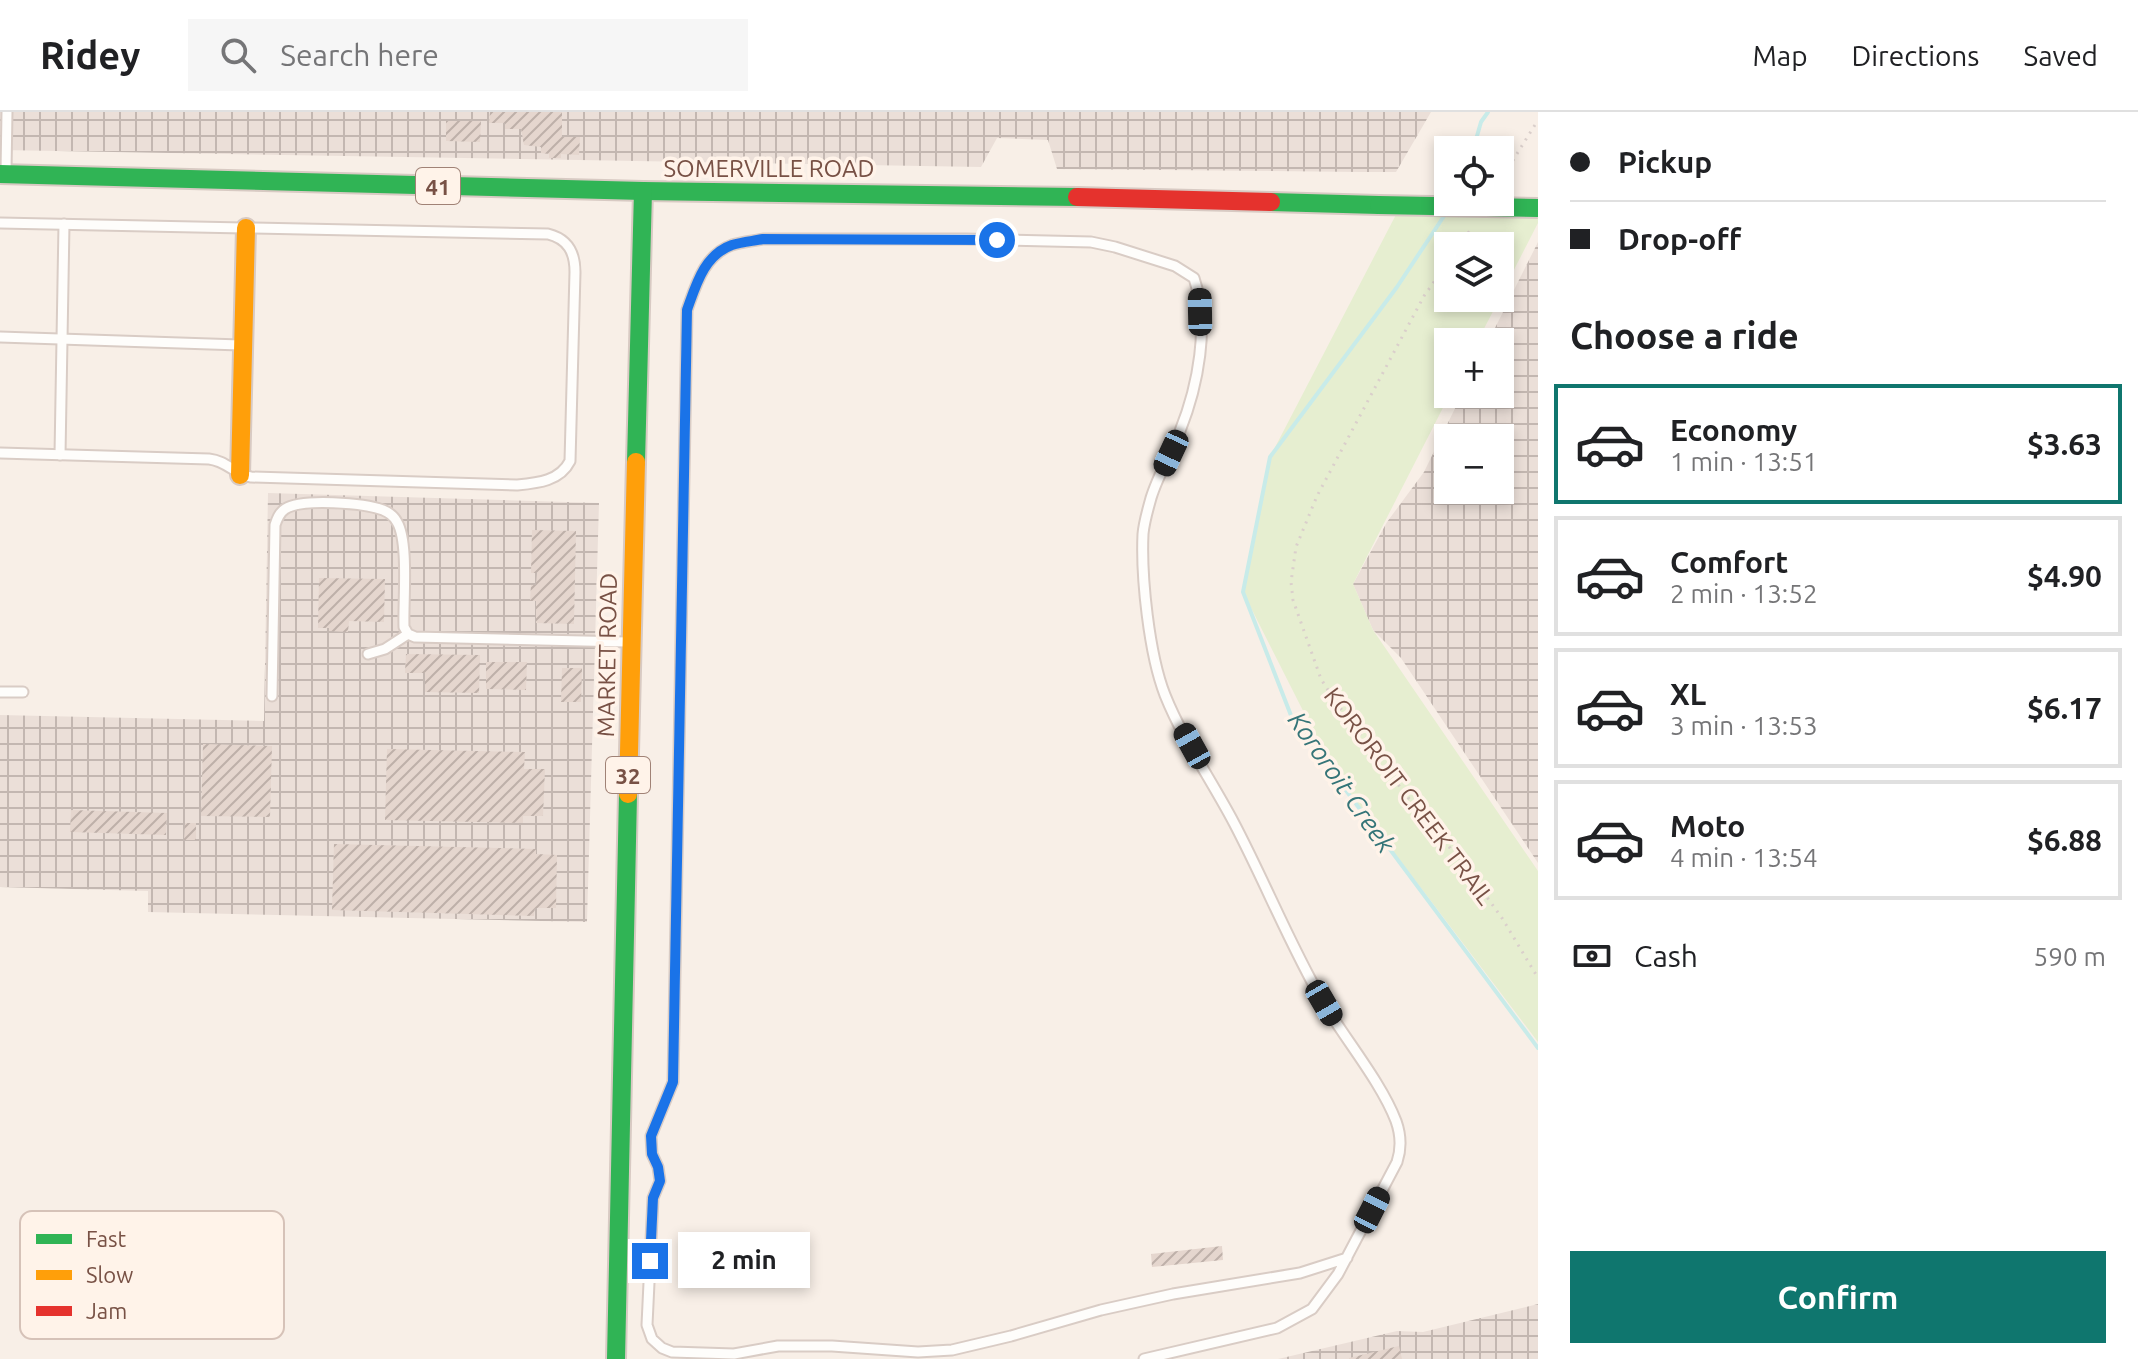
<!DOCTYPE html>
<html lang="en">
<head>
<meta charset="utf-8">
<style>
	:root { --surface:#fff; --page:#f6f6f6; --text:#202124; --muted:#757577; --line:#e0e0e0; --accent:#0f766e }
	body { margin:0; font-family:Ubuntu,sans-serif; background:var(--page); color:var(--text); height:100vh; display:flex; flex-direction:column; font-size:30px; white-space:nowrap }
	* { box-sizing:border-box; margin:0 }
	p { font-size:26px; color:var(--muted) }
	.icon { flex:none; width:44px; height:44px; fill:none; stroke:currentColor; stroke-width:2; stroke-linecap:round; stroke-linejoin:round }
	.map { position:relative; flex:1; overflow:hidden }
	.sheet { display:flex; flex-direction:column; background:var(--surface); width:600px }
	.sheet>* { flex:none }
	.banner { display:grid; align-content:center; height:176px; padding:0 32px; background:var(--surface) }
	.controls { position:absolute; left:1434px; top:24px; display:grid; gap:16px }
	.controls a { display:grid; place-items:center; width:80px; height:80px; border-radius:0px; background:var(--surface); box-shadow:0 4px 12px #0003; font-size:40px }
	.end { position:absolute; width:36px; height:36px; margin:-18px; border:10px solid #1a73e8; background:#fff; box-shadow:0 0 0 4px #fff }
	.from { border-radius:50% }
	.bubble { position:absolute; height:56px; border-radius:0px; background:var(--surface); box-shadow:0 4px 12px #0003; font-size:26px; font-weight:700; line-height:56px; text-align:center }
	.car { position:absolute; width:24px; height:48px; margin:-24px -12px; border-radius:10px; box-shadow:0 0 6px 2px #0007; background:linear-gradient(#222 24%,#8ab4d8 0 40%,#222 0 76%,#8ab4d8 0 86%,#222 0) }
	.banner b { display:flex; align-items:center; gap:28px; height:76px; font-size:30px }
	.banner b+b { border-top:2px solid var(--line) }
	.banner i { width:20px; height:20px; background:var(--text) }
	ul { padding:0; list-style:none }
	li { display:flex; align-items:center; gap:24px; height:120px; margin:0 16px 12px; padding:0 16px; border:4px solid var(--line); border-radius:0px }
	li div { flex:1 }
	li b { display:block; font-size:30px }
	li em { font-style:normal; font-weight:700 }
	li.on { border-color:var(--accent) }
	li>.icon { width:72px; height:72px; stroke-width:1.5 }
	h2 { padding:0 32px; font-size:36px; line-height:96px }
	.pay { display:flex; align-items:center; gap:20px; height:88px; padding:0 32px; font-size:30px }
	.pay p { margin-inline-start:auto }
	.action { display:flex; gap:16px; margin-top:auto; padding:16px 32px }
	.action a { flex:1; height:92px; border-radius:0px; background:var(--accent); color:#fff; font-size:32px; font-weight:700; line-height:92px; text-align:center }
	header { display:flex; align-items:center; gap:48px; box-sizing:border-box; height:112px; padding:0 40px; background:var(--surface); border-bottom:2px solid var(--line) }
	header strong { font-size:38px }
	nav { display:flex; gap:44px; margin-inline-start:auto; font-size:28px }
	.search { width:560px; height:72px; background:var(--page); display:flex; align-items:center; gap:20px; box-sizing:border-box; padding:0 28px; border-radius:0px; color:var(--muted); font-size:30px }
	main { display:flex; flex:1; min-height:0 }
	.map>svg:first-child { display:block }
	.industrial { fill:url(#industrial-grid); fill-rule:evenodd }
	.park { fill:#e6eed0 }
	.lines { fill:none; stroke-linecap:round; stroke-linejoin:round }
	.stream { stroke:#c8ebe9; stroke-width:4 }
	.building { fill:url(#building-hatch) }
	.lane-casing { stroke:#d9ccc5; stroke-width:13 }
	.fast-casing { stroke:#d8cac3; stroke-width:22 }
	.slow-casing { stroke:#d8cac3; stroke-width:22 }
	.jam-casing { stroke:#d8cac3; stroke-width:22 }
	.path { stroke:#dacfcb; stroke-width:3; stroke-dasharray:2 6; stroke-linecap:butt }
	.lane { stroke:#fefdfb; stroke-width:9 }
	.fast { stroke:#30b455; stroke-width:18 }
	.slow { stroke:#ff9f0a; stroke-width:18 }
	.jam { stroke:#e5322d; stroke-width:18 }
	.fast-bridge-casing { stroke:#d7c9c3; stroke-width:22; stroke-linecap:butt }
	.fast-bridge { stroke:#30b455; stroke-width:18 }
	.route { stroke:#1a73e8; stroke-width:10 }
	.labels { text-anchor:middle; dominant-baseline:central; stroke-width:7; stroke-linejoin:round; paint-order:stroke }
	.shield { fill:#fff3e9; stroke:#a08276; stroke-width:2 }
	.shield-label { font-size:22px; font-weight:bold; fill:#785145 }
	.street-label { font-size:24px; fill:#785145; stroke:#fff3e9 }
	.water-label { font-size:26px; font-style:italic; fill:#357578; stroke:#fff3e9 }
	.key { fill:#fff3e9; stroke:#d6c2b8; stroke-width:2 }
	.key-label { font-size:22px; fill:#785145 }
</style>
</head>
<body>
<header>
<strong>Ridey</strong>
<div class="search"><svg class="icon" aria-label="search" viewBox="0 0 24 24"><circle cx="10" cy="10" r="6"/><path d="M15 15l6 6"/></svg>Search here</div>
<nav><a>Map</a><a>Directions</a><a>Saved</a></nav>
</header>
<main>
<div class="map">
<svg width="1538" height="1247" viewBox="0 0 1538 1247">
	<defs>
		<pattern id="industrial-grid" width="8" height="8" patternUnits="userSpaceOnUse" patternTransform="scale(2)"><rect width="8" height="8" fill="#ebdfd8"/><path d="M0 4h8M4 0v8" fill="none" stroke="#c3b7b1"/></pattern>
		<pattern id="building-hatch" width="6" height="6" patternUnits="userSpaceOnUse" patternTransform="scale(2)"><rect width="6" height="6" fill="#e5d6ce"/><path d="M-1 1l2-2M0 6l6-6M5 7l2-2" fill="none" stroke="#beb0a9"/></pattern>
	</defs>
	<rect width="100%" height="100%" fill="#f8efe7"/>
	<g class="industrial">
		<path d="M0 0H1431L1396 60H1361L1057 57 1048 28 997 26 981 55 0 38Z"/>
		<path d="M1538 130V751L1401 546 1373 518 1353 472 1387 410 1424 360 1462 282H1500V230H1488ZM1448 326H1500V378H1448Z"/>
		<path d="M268 381 599 391 587 810 148 800V779L0 775V603L264 609Z"/>
		<path d="M1538 1192V1247H1278L1397 1219 1423 1220Z"/>
	</g>
	<path class="park" d="M1401 93 1538 96V111L1500 185V134H1448V186H1500L1477 230H1448V282H1450L1353 472 1373 518 1538 759V930L1336 664 1243 480 1270 345Z"/>
	<g class="lines">
		<g class="stream">
			<path d="M1473 38 1481 10 1488 0"/>
			<path d="M1444 104 1397 175 1270 345 1243 480 1292 606 1538 936"/>
		</g>
	</g>
	<g class="building">
		<path d="M490 0H562V25H580L579 43 561 42V46H549V42L541 41V35L524 33 521 17H505V11H489Z"/>
		<path d="M446 9H481L480 30 446 29Z"/>
		<path d="M532 418 576 419 574 512 536 511V489H530L531 473H536L537 461H531Z"/>
		<path d="M319 466 385 467 384 510 349 509 348 520 329 519V516H318Z"/>
		<path d="M406 542 480 543 479 581 425 580V561H405Z"/>
		<path d="M486 550H527L526 578 486 577Z"/>
		<path d="M562 556H582L581 590H561Z"/>
		<path d="M203 632 272 634 270 705 201 704Z"/>
		<path d="M387 637 525 640 524 657H545L543 704H523V711L385 708Z"/>
		<path d="M71 698 167 701 166 723 70 720Z"/>
		<path d="M185 711H196V728H184Z"/>
		<path d="M334 732 536 737V742L557 743 556 796H535L534 804 332 798Z"/>
		<path d="M1222 1134 1223 1148 1152 1155 1151 1142Z"/>
		<path d="M1399 1234 1402 1247H1349V1246Z"/>
	</g>
	<g class="lines">
		<defs>
			<g id="lane">
				<path d="M6 59 7 0"/>
				<path d="M0 111 548 122C568 127 575 140 575 160L570 349C560 369 538 371 517 373L251 365C234 362 227 349 209 347L0 341"/>
				<path d="M0 225 240 233"/>
				<path d="M60 343 64 112"/>
				<path d="M368 542 385 537 408 522"/>
				<path d="M0 580H23"/>
				<path d="M272 584 275 413C277 407 279 401 285 397 302 386 364 391 383 398 388 400 394 404 397 410 409 430 403 489 404 515L408 522 415 525 627 530"/>
				<path d="M1144 1247 1277 1216 1312 1197 1338 1162 1397 1050C1402 1035 1401 1023 1396 1009 1381 970 1345 927 1323 890 1290 833 1265 770 1234 711 1212 669 1183 628 1165 583 1149 542 1141 465 1143 422 1144 410 1148 397 1151 386 1158 363 1171 342 1180 319 1198 274 1210 213 1194 166L1175 154 1115 135 1091 130 966 127H763C753 129 742 130 732 133 704 143 696 173 687 198L673 970 651 1024 652 1042 658 1055 660 1069 653 1086 647 1213 652 1227 662 1236 672 1240 734 1242 778 1234H832L918 1240 952 1238 1011 1224 1101 1198 1173 1182 1300 1161 1347 1146"/>
			</g>
			<g id="fast">
				<path d="M0 62 643 79 1077 85"/>
				<path d="M1271 90 1379 93"/>
				<path d="M636 350 643 79"/>
				<path d="M616 1247 628 682"/>
			</g>
			<g id="slow">
				<path d="M240 363 246 116"/>
				<path d="M628 682 636 350"/>
			</g>
			<path id="jam" d="M1077 85 1271 90"/>
		</defs>
		<use href="#lane" class="lane-casing"/>
		<use href="#fast" class="fast-casing"/>
		<use href="#slow" class="slow-casing"/>
		<use href="#jam" class="jam-casing"/>
		<g class="path">
			<path d="M1500 69 1538 8"/>
			<path d="M1459 134 1471 117"/>
			<path d="M1448 150 1424 184 1317 384 1296 435 1291 470 1293 488 1321 567 1335 589 1406 683 1460 748 1502 806 1538 866"/>
		</g>
		<use href="#lane" class="lane"/>
		<use href="#fast" class="fast"/>
		<use href="#slow" class="slow"/>
		<use href="#jam" class="jam"/>
		<defs>
			<path id="fast-bridge" d="M1379 93 1538 96"/>
		</defs>
		<use href="#fast-bridge" class="fast-bridge-casing"/>
		<use href="#fast-bridge" class="fast-bridge"/>
	</g>
	<g class="lines">
		<path class="route" d="M650 1149 653 1086 660 1069 658 1055 652 1042 651 1024 673 970 687 198C696 173 704 143 732 133 742 130 753 129 763 127L997 128"/>
	</g>
	<g class="labels">
		<g class="shield">
			<rect x="416" y="56" width="44" height="36" rx="6"/>
			<rect x="606" y="645" width="44" height="36" rx="6"/>
		</g>
		<g class="shield-label">
			<text x="438" y="74">41</text>
			<text x="628" y="663">32</text>
		</g>
		<g class="street-label">
			<text x="769" y="56">SOMERVILLE ROAD</text>
			<text transform="translate(607 543) rotate(-89)">MARKET ROAD</text>
			<text transform="translate(1409 684) rotate(53)">KOROROIT CREEK TRAIL</text>
		</g>
		<g class="water-label">
			<text transform="translate(1342 670) rotate(55)">Kororoit Creek</text>
		</g>
	</g>
	<rect x="20" y="1099" width="264" height="128" rx="12" class="key"/>
	<rect x="36" y="1122" width="36" height="10" fill="#30b455"/>
	<rect x="36" y="1158" width="36" height="10" fill="#ff9f0a"/>
	<rect x="36" y="1194" width="36" height="10" fill="#e5322d"/>
	<g class="key-label">
		<text x="86" y="1135">Fast</text>
		<text x="86" y="1171">Slow</text>
		<text x="86" y="1207">Jam</text>
	</g>
</svg>
<div class="controls">
<a><svg class="icon" aria-label="locate" viewBox="0 0 24 24"><circle cx="12" cy="12" r="6"/><path d="M12 2v4M12 18v4M2 12h4M18 12h4"/></svg></a>
<a><svg class="icon" aria-label="layers" viewBox="0 0 24 24"><path d="M12 4l9 5-9 5-9-5zM3 14l9 5 9-5"/></svg></a>
<a>+</a>
<a>−</a>
</div>
<i class="end from" style="left:997px;top:128px"></i>
<i class="end" style="left:650px;top:1149px"></i>
<div class="bubble" style="left:678px;top:1120px;width:132px">2 min</div>
<i class="car" style="left:1200px;top:200px;rotate:359deg"></i>
<i class="car" style="left:1171px;top:341px;rotate:205deg"></i>
<i class="car" style="left:1192px;top:634px;rotate:331deg"></i>
<i class="car" style="left:1324px;top:891px;rotate:150deg"></i>
<i class="car" style="left:1372px;top:1098px;rotate:27deg"></i>
</div>
<section class="sheet">
<div class="banner">
<b><i class="from"></i>Pickup</b>
<b><i></i>Drop-off</b>
</div>
<h2>Choose a ride</h2>
<ul>
<li class="on"><svg class="icon" aria-label="car" viewBox="0 0 24 24"><path d="M5 17H2v-5l4-1 3-4h7l3 4 3 1v5h-3M9 17h6M6 11h13"/><circle cx="7" cy="17" r="2"/><circle cx="17" cy="17" r="2"/></svg><div><b>Economy</b><p>1 min · 13:51</p></div><em>$3.63</em></li>
<li><svg class="icon" aria-label="car" viewBox="0 0 24 24"><path d="M5 17H2v-5l4-1 3-4h7l3 4 3 1v5h-3M9 17h6M6 11h13"/><circle cx="7" cy="17" r="2"/><circle cx="17" cy="17" r="2"/></svg><div><b>Comfort</b><p>2 min · 13:52</p></div><em>$4.90</em></li>
<li><svg class="icon" aria-label="car" viewBox="0 0 24 24"><path d="M5 17H2v-5l4-1 3-4h7l3 4 3 1v5h-3M9 17h6M6 11h13"/><circle cx="7" cy="17" r="2"/><circle cx="17" cy="17" r="2"/></svg><div><b>XL</b><p>3 min · 13:53</p></div><em>$6.17</em></li>
<li><svg class="icon" aria-label="car" viewBox="0 0 24 24"><path d="M5 17H2v-5l4-1 3-4h7l3 4 3 1v5h-3M9 17h6M6 11h13"/><circle cx="7" cy="17" r="2"/><circle cx="17" cy="17" r="2"/></svg><div><b>Moto</b><p>4 min · 13:54</p></div><em>$6.88</em></li>
</ul>
<div class="pay"><svg class="icon" aria-label="cash" viewBox="0 0 24 24"><path d="M3 7h18v10H3z"/><circle cx="12" cy="12" r="2"/></svg>Cash<p>590 m</p></div>
<div class="action"><a>Confirm</a></div>
</section>
</main>
</body>
</html>
